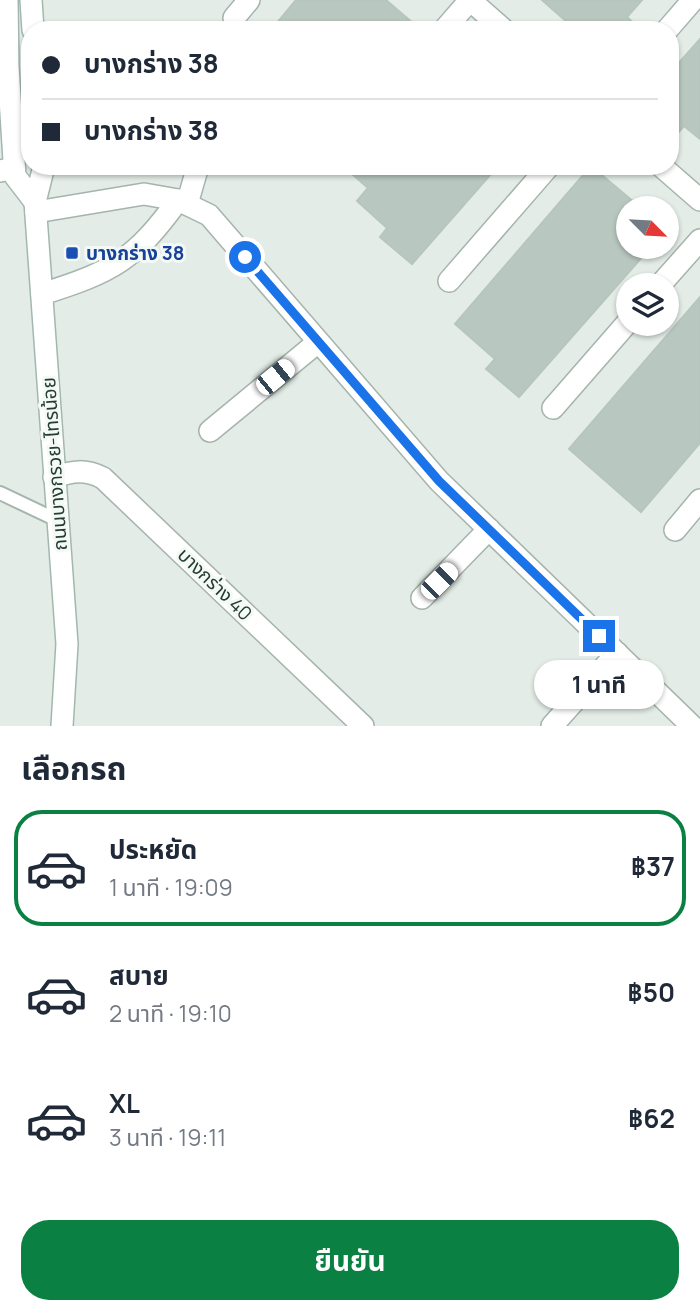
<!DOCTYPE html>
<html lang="th">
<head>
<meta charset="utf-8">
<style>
	:root { --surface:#fff; --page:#f2f2f3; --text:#1f2937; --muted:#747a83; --line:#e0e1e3; --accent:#0b8043 }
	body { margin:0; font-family:Manrope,"Noto Sans Thai",sans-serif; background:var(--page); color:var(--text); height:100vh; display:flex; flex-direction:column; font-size:26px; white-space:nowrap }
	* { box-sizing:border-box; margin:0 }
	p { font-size:23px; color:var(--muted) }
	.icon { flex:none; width:38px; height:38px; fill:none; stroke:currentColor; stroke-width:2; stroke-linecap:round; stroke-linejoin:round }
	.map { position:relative; height:726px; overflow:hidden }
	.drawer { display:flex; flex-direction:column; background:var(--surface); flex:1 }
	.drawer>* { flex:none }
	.banner { position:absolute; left:21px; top:21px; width:658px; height:154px; border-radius:28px; box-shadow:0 2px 5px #0004; display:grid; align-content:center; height:154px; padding:0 21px; background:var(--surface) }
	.needle { width:46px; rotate:114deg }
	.buttons { position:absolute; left:616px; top:196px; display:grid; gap:14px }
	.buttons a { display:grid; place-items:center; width:63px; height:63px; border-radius:50%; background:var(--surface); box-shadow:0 2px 5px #0004; font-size:35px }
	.end { position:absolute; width:32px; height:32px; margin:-16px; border:9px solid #1a73e8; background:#fff; box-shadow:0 0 0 4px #fff }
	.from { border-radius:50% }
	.bubble { position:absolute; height:49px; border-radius:24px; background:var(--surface); box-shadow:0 2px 5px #0004; font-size:23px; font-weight:700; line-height:49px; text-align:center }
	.car { position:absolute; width:21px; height:42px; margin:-21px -10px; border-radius:9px; box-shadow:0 0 5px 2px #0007; background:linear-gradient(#fff 24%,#345 0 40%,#fff 0 76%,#345 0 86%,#fff 0) }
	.banner b { display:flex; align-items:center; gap:24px; height:66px; font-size:26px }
	.banner b+b { border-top:2px solid var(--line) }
	.banner i { width:18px; height:18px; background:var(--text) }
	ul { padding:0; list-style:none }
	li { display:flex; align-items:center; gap:21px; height:116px; margin:0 14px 10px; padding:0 7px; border:4px solid transparent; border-radius:28px }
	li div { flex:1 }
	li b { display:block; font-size:26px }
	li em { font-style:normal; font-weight:700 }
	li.current { border-color:var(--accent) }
	li>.icon { width:63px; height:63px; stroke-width:1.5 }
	h2 { padding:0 21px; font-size:32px; line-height:84px }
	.primary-button { display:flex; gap:14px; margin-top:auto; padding:14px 21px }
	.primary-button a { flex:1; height:80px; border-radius:28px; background:var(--accent); color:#fff; font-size:28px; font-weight:700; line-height:80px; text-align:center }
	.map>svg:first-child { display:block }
	.building { fill:#b8c7c0; stroke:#b6c6bd; stroke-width:2 }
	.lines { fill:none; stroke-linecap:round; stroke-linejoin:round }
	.lane-casing { stroke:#a6b4ad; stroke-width:16 }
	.street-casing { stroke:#a6b4ad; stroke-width:24 }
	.secondary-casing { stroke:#a2b8ae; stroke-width:24 }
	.lane { stroke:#fff; stroke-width:12 }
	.street { stroke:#fff; stroke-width:21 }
	.secondary { stroke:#fff; stroke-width:21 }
	.route { stroke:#1a73e8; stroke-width:9 }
	.transit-dot { fill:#1a4fb4; stroke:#f4f9f6; stroke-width:2.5 }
	.labels { text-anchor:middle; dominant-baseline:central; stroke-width:6; stroke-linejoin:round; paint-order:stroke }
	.transit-label { font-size:19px; font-weight:bold; fill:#164399; stroke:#f4f9f6; text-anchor:start }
	.street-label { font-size:19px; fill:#233d33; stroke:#f4f9f6 }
</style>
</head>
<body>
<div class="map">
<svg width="700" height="726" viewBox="0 0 700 726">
	<rect width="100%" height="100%" fill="#e3ece7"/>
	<g class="building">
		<path d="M296 0H386L421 30H271Z"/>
		<path d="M542 0H642L627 17 641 30H576Z"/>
		<path d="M700 39V139L684 126 670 142V73Z"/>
		<path d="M343 166H498L412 264 380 237 387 228 357 201 368 188Z"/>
		<path d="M591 166 641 208H628V247H651L519 397 486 369 495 359 455 324Z"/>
		<path d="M700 297V443L641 512 569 449Z"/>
	</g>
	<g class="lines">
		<defs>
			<path id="lane" d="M0 493 57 520"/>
			<g id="street">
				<path d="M470 0 504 30"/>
				<path d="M234 18 249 0"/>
				<path d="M444 30 470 0"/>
				<path d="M667 30 693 0"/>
				<path d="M661 166 700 200"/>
				<path d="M0 171 14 168"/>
				<path d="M187 204 198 166"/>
				<path d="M36 212 144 194 178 200 209 215 439 481 692 726"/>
				<path d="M449 281 549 166"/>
				<path d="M660 285 700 240"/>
				<path d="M42 294C112 272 135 260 178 200"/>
				<path d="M553 408 628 322"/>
				<path d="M210 431 318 342"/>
				<path d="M54 477C73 471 85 469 103 478L363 726"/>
				<path d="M675 530 700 500"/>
				<path d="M422 598 489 529"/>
				<path d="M552 726 617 653"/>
			</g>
			<g id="secondary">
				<path d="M7 0 8 67 15 176 35 202"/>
				<path d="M31 0 33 30"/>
				<path d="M44 166 35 202 67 644 62 726"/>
			</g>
		</defs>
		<use href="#lane" class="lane-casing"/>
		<use href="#street" class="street-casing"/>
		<use href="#secondary" class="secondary-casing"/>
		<use href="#lane" class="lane"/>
		<use href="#street" class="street"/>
		<use href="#secondary" class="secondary"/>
	</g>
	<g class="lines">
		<path class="route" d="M245 257 439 481 599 636"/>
	</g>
	<rect class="transit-dot" x="65" y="246" width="14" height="14" rx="3.5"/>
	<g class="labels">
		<g class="transit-label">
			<text x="86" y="253">บางกร่าง 38</text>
		</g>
		<g class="street-label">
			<text transform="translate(54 464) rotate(-94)">ถนนบางกรวย-ไทรน้อย</text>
			<text transform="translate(215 584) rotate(44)">บางกร่าง 40</text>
		</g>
	</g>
</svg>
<div class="buttons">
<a><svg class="needle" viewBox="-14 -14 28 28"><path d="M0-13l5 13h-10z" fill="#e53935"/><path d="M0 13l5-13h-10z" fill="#747a83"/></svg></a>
<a><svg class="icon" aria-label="layers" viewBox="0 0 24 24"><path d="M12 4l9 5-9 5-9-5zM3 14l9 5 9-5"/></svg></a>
</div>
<i class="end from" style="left:245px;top:257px"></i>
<i class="end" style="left:599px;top:636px"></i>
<div class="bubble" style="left:534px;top:660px;width:130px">1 นาที</div>
<i class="car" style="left:275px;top:377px;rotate:51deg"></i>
<i class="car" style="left:439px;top:581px;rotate:45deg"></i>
<div class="banner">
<b><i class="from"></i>บางกร่าง 38</b>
<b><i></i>บางกร่าง 38</b>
</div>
</div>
<section class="drawer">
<h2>เลือกรถ</h2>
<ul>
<li class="current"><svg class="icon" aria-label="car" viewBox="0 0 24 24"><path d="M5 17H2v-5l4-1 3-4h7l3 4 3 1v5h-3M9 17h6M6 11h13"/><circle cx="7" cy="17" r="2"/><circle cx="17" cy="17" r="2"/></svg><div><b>ประหยัด</b><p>1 นาที · 19:09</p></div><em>฿37</em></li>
<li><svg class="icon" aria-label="car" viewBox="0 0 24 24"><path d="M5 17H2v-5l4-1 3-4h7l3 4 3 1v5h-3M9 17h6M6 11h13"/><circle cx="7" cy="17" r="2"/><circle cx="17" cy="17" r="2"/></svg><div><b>สบาย</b><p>2 นาที · 19:10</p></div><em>฿50</em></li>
<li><svg class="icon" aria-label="car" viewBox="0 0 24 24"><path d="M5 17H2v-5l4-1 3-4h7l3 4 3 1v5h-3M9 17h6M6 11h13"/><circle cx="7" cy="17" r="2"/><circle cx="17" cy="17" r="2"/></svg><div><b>XL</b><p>3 นาที · 19:11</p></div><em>฿62</em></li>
</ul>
<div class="primary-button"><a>ยืนยัน</a></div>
</section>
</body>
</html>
